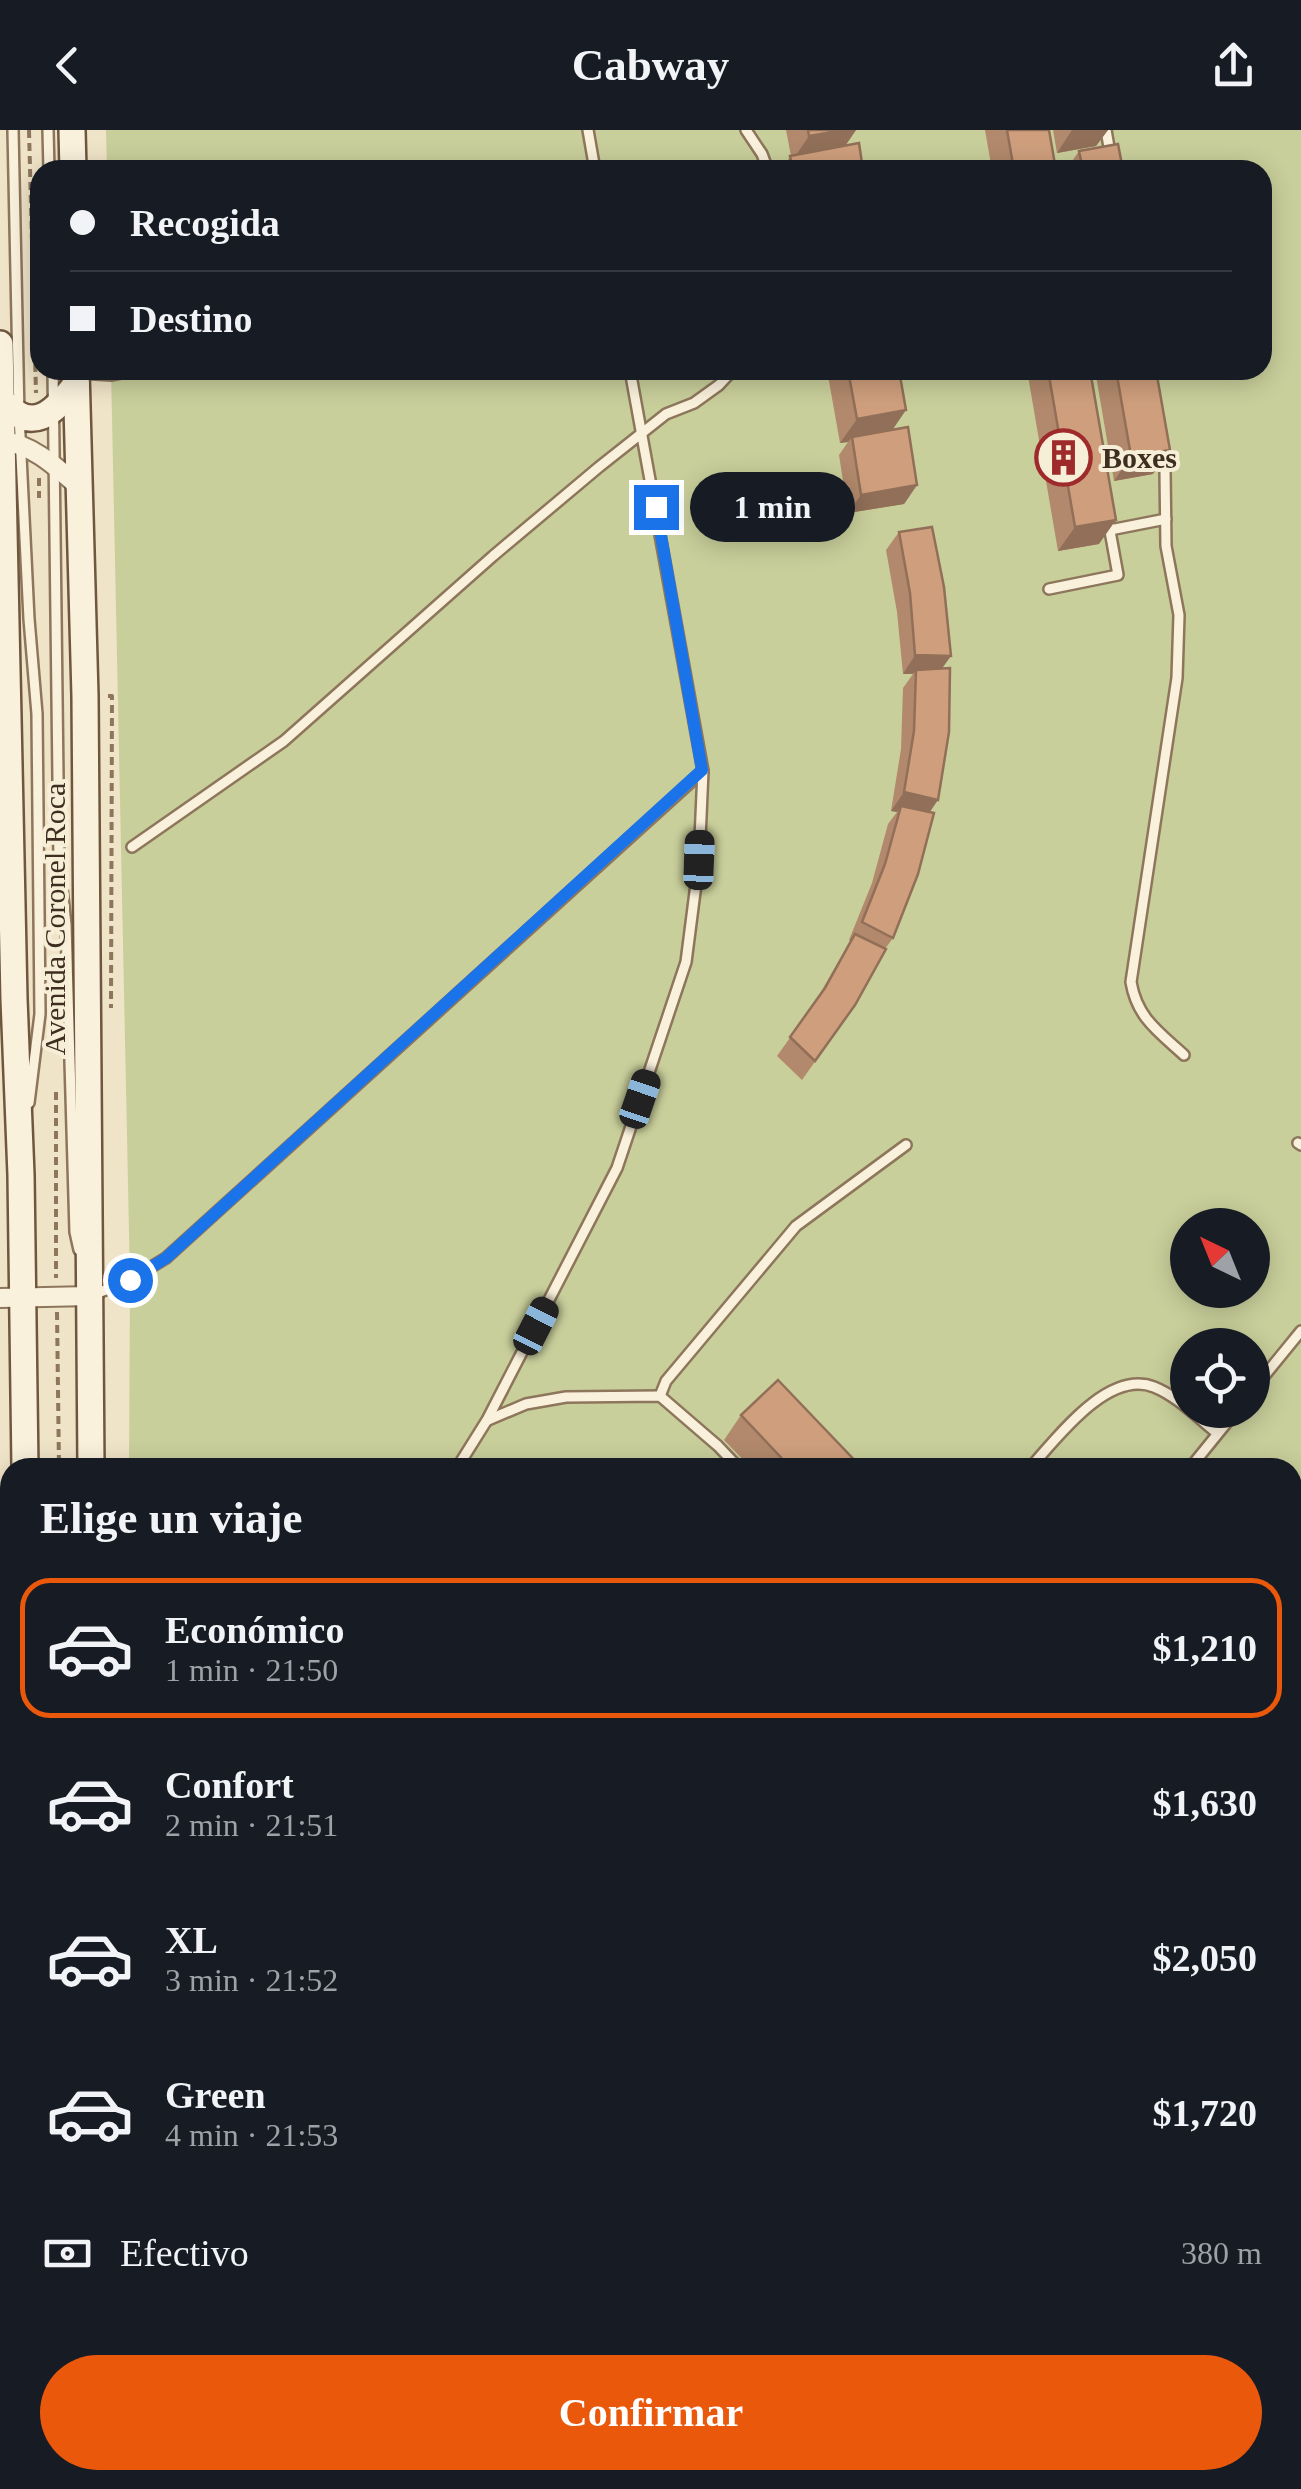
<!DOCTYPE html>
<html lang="es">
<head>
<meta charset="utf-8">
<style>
	:root { --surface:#171b24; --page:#20242c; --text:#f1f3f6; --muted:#9ea1a6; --line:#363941; --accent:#ea580c }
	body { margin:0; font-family:Georgia,serif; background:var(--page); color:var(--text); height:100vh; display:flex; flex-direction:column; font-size:38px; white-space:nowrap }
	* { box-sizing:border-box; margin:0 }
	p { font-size:32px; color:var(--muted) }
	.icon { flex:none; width:55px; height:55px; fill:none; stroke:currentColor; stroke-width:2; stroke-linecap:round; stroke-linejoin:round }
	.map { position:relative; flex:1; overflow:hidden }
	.sheet { position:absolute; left:0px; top:1328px; width:1302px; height:1032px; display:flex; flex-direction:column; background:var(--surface); border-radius:30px 30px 0 0; box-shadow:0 5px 25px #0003 }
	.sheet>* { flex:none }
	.top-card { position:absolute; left:30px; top:30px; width:1242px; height:220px; border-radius:30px; box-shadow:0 5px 25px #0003; display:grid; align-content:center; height:220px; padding:0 40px; background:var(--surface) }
	.needle { width:65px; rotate:317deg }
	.fabs { position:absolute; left:1170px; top:1078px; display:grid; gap:20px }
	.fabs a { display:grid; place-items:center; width:100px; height:100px; border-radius:50%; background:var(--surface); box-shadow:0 5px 25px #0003; font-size:50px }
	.end { position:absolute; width:45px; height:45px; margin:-22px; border:12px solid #1a73e8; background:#fff; box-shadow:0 0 0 5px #fff }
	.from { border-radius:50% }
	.bubble { position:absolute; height:70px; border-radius:35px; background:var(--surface); box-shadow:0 5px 25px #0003; font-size:32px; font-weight:700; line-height:70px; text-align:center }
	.car { position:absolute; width:30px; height:60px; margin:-30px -15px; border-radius:12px; box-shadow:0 0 8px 2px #0007; background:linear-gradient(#222 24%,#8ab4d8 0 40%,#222 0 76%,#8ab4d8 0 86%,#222 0) }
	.top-card b { display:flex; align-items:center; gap:35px; height:95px; font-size:38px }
	.top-card b+b { border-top:2px solid var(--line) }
	.top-card i { width:25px; height:25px; background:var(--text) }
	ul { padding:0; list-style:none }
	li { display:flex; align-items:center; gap:30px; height:140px; margin:0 20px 15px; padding:0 20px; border:5px solid transparent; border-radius:30px }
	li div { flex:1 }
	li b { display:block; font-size:38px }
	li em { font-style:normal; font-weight:700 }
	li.current { border-color:var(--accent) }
	li>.icon { width:90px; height:90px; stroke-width:1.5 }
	h2 { padding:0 40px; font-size:45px; line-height:120px }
	.pay { display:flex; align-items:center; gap:25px; height:110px; padding:0 40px; font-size:38px }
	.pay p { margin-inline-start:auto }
	.primary-button { display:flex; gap:20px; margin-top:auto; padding:20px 40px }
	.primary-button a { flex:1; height:115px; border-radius:60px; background:var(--accent); color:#fff; font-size:40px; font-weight:700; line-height:115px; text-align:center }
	header { display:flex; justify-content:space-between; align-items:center; height:130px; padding:0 40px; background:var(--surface); font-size:45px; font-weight:700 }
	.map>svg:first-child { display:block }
	.green { fill:#c9cf9b; fill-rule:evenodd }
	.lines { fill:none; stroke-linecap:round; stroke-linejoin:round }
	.stream { stroke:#6f938a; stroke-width:5 }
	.service-casing { stroke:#8d765c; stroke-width:14 }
	.minor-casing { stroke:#8d765c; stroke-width:22 }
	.tertiary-casing { stroke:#8d765c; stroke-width:28 }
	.secondary-casing { stroke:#6f573f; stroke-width:30 }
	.motorway-casing { stroke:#5b4430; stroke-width:40 }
	.path { stroke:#8d765c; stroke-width:4; stroke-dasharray:8 5; stroke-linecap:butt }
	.service { stroke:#faf1dc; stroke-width:9 }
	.minor { stroke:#faf1dc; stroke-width:18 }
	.tertiary { stroke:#faf1dc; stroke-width:22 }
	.secondary { stroke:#faf1dc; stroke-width:25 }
	.motorway { stroke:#e0a458; stroke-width:35 }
	.wall { fill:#b2896c }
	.shaded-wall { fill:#916f58 }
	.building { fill:#cf9f7d; stroke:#916f58; stroke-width:2.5 }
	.route { stroke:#1a73e8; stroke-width:12 }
	.labels { text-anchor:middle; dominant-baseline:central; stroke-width:8; stroke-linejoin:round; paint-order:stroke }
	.poi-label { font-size:30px; font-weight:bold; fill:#3d2e20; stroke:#f7eed8; text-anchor:start }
	.street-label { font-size:30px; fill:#3d2e20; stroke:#f7eed8 }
</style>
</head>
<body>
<header><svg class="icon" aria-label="back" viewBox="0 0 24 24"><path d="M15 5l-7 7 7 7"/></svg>Cabway<svg class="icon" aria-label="share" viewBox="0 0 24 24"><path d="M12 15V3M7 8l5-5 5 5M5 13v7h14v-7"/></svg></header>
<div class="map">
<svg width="1301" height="2359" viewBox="0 0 1301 2359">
	<rect width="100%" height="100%" fill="#f0e4c8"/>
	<g class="green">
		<path d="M106 0H1301V1936H1292V1338L129 1337 130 1150 111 240H1262V40H107ZM1188 1095H1252V1160H1188ZM1188 1215H1252V1280H1188Z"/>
		<rect x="0" y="1870" width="10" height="97"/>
		<path d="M1293 2005H1301V2095L1293 2096Z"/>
	</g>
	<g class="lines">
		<g class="stream">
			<path d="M1292 1887 1301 1877"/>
			<path d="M1292 2303 1301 2307"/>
			<path d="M994 2350 995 2359"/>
		</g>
		<defs>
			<g id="service">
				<path d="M13 0 19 285 29 489 37 584 40 884 29 973"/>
				<path d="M48 0 49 40"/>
				<path d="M588 0 595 40"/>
				<path d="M746 0 762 24 768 40"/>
				<path d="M1106 0 1113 40"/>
				<path d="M53 240 59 731 66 795 75 1102 79 1120"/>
				<path d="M79 243 112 245 137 240"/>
				<path d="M1162 322 1165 340 1166 416 1179 485 1177 548 1131 852C1137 888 1159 902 1184 925"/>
				<path d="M1110 400 1166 389"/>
				<path d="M1049 459 1118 445 1108 390"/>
				<path d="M132 717 284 611 493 426 599 337 666 284 694 273 719 255 733 240"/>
				<path d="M1298 1013 1301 1015"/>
				<path d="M93 1165 130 1150 166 1128 703 641"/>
				<path d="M1252 1261 1301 1201"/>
				<path d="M660 1266 666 1251 796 1096 906 1015"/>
				<path d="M488 1290 526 1274 566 1267 660 1266 718 1316 739 1338"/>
				<path d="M457 1338 487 1290 617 1038 686 832 699 731 703 641 630 240"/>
				<path d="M1030 1338C1057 1308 1108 1239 1154 1257 1177 1266 1198 1288 1217 1303"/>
				<path d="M1190 1338 1237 1280"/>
				<path d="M1292 1568 1301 1566"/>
			</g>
			<g id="minor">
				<path d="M0 310C33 315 54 335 78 356"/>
				<path d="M0 1168 90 1166"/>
				<path d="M0 1447H10"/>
				<path d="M0 1729 10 1728"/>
				<path d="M500 2359V2350"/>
				<path d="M806 2359V2350"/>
			</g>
			<g id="tertiary">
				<path d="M1292 2001H1301"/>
				<path d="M0 2004H10"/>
				<path d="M1292 2231H1301"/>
				<path d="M0 2245H10"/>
				<path d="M96 2350 101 2359"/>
				<path d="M125 2350 129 2359"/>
			</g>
			<g id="secondary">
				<path d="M72 0 73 40"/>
				<path d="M0 214 14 869 21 1045 25 1338"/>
				<path d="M76 240 85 566 91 1338"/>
				<path d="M2 271C32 305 54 283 76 254"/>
			</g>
			<g id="motorway">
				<path d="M0 2102H10"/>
				<path d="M1292 2118 1301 2117"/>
				<path d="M0 2137H10"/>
				<path d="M1292 2154H1301"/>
			</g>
		</defs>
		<use href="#service" class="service-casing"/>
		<use href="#minor" class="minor-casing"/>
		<use href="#tertiary" class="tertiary-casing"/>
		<use href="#secondary" class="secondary-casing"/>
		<use href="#motorway" class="motorway-casing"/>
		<g class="path">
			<path d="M29 0 36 263"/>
			<path d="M39 348V368"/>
			<path d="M108 566H112L111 878"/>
			<path d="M56 962V1148"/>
			<path d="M57 1182 59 1338"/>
		</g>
		<use href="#service" class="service"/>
		<use href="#minor" class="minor"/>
		<use href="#tertiary" class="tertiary"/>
		<use href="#secondary" class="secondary"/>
		<use href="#motorway" class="motorway"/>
	</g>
	<g class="wall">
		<path d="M786 0H856L845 16 863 40H780L791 26Z"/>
		<path d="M985 0H1049L1056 40H992Z"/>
		<path d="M1053 0H1108L1096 16 1057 23Z"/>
		<path d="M1079 21 1083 40H1066Z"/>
		<path d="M827 240H899L892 300 917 355 904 374 848 383 839 325 848 312 840 313Z"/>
		<path d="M1027 240H1090L1099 414 1058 421Z"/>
		<path d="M1095 240H1156L1153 344 1114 351Z"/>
		<path d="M794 355 808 364 804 371 795 376 788 372 787 366Z"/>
		<path d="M899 402 941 539 930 682 893 808 885 819 855 875 802 950 777 926 814 874 850 811 849 810 872 753 888 694 897 682 891 681 901 619 903 558 913 544H903L897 482 886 420Z"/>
		<path d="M741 1285 862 1338H751L724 1310Z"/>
	</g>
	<g class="shaded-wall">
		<path d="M844 0H856L841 22 792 31 809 6Z"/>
		<path d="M1072 0H1108L1096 16 1057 23Z"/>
		<path d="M906 280 889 305 852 307 848 312 840 313 857 289Z"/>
		<path d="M1170 320 1153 344 1114 351 1131 326Z"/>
		<path d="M917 355 904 374 848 383 861 365Z"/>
		<path d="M1116 390 1099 414 1058 421 1075 397Z"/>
		<path d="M915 525 951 526 938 544 916 540 913 544H903Z"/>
		<path d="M904 662 938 670 925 689 901 676 897 682 891 681Z"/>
	</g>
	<g class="building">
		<path d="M808 0H844L809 6Z"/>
		<path d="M1007 0H1049L1056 40H1014Z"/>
		<path d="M859 13 863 40H793L790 26Z"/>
		<path d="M1118 14 1123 40H1083L1079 21Z"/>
		<path d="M848 240H899L906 280 857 289Z"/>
		<path d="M1048 240H1090L1116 390 1075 397Z"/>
		<path d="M1116 240H1156L1170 320 1131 326Z"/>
		<path d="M908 297 917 355 861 365 852 307Z"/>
		<path d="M802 353 808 359V364L799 370 793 365 792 360 794 355Z"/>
		<path d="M932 397 944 457 951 526 915 525 910 463 899 402Z"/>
		<path d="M950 538 949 602 938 670 904 662 914 601 916 540Z"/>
		<path d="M901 676 934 683 918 744 893 808 862 792 885 734Z"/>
		<path d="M855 804 886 819 855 875 815 931 790 907 825 858Z"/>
		<path d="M778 1250 862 1338H791L741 1285Z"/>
		<path d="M0 1761H5L6 1802H0Z"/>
	</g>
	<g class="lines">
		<path class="route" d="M130 1150 166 1128 702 640 656 377"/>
	</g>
	<defs>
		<symbol id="building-ring" viewBox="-11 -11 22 22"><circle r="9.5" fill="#f7eed8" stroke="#9e2a2b" stroke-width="1.5"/><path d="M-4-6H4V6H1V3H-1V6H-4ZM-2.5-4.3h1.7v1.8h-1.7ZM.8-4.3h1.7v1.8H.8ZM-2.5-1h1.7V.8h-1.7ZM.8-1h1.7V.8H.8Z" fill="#9e2a2b"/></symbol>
	</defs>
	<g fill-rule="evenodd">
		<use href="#building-ring" x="1032" y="296" width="63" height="63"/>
	</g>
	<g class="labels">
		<g class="poi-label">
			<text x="1102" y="327">Boxes</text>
		</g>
		<g class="street-label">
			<text transform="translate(54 789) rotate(-90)">Avenida Coronel Roca</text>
		</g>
	</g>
</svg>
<div class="fabs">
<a><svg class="needle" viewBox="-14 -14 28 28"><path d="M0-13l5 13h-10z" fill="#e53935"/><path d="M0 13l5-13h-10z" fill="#9ea1a6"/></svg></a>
<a><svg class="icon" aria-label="locate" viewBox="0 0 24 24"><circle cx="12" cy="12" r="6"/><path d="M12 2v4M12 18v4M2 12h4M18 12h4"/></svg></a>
</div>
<i class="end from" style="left:130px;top:1150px"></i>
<i class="end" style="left:656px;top:377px"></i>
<div class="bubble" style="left:690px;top:342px;width:165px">1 min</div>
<i class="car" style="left:699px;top:730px;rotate:2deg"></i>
<i class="car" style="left:640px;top:969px;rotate:19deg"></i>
<i class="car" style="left:536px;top:1196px;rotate:27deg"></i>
<div class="top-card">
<b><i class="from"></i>Recogida</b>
<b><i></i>Destino</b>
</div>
<section class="sheet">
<h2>Elige un viaje</h2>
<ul>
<li class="current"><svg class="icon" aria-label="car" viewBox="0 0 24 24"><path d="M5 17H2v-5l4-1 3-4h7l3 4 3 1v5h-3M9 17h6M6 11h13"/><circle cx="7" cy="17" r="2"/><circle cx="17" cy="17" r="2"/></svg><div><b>Económico</b><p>1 min · 21:50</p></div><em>$1,210</em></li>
<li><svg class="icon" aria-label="car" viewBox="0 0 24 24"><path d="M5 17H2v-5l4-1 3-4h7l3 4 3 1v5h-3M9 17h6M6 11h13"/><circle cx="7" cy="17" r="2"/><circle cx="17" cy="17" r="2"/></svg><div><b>Confort</b><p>2 min · 21:51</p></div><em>$1,630</em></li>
<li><svg class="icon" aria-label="car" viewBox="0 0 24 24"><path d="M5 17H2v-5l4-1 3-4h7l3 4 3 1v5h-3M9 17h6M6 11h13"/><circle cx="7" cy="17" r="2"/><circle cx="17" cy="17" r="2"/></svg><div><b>XL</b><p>3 min · 21:52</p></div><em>$2,050</em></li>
<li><svg class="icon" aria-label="car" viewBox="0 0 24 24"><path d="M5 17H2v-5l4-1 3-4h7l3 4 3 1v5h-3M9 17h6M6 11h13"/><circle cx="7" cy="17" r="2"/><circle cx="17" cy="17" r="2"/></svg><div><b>Green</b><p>4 min · 21:53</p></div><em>$1,720</em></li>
</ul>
<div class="pay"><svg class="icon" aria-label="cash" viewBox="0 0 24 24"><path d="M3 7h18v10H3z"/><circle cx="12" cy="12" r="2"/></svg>Efectivo<p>380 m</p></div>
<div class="primary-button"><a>Confirmar</a></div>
</section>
</div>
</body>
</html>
